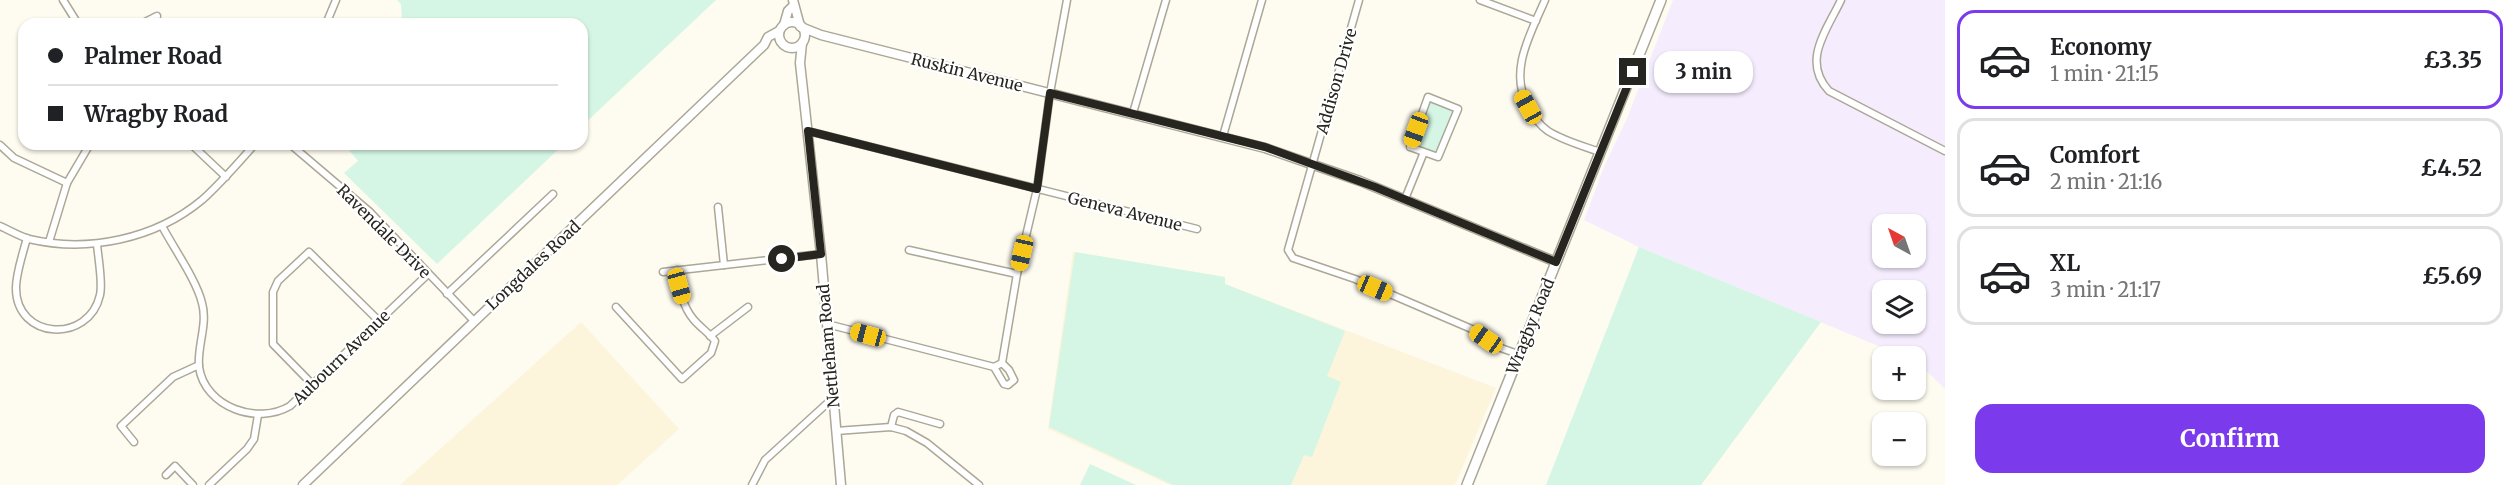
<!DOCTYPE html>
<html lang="en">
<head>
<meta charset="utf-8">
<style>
	:root { --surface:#fff; --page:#f2f2f2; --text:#202124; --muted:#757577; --line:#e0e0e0; --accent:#7c3aed }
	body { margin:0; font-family:Merriweather,serif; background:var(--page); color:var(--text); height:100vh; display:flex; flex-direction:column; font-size:22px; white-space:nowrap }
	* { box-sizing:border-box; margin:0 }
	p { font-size:20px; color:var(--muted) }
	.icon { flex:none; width:33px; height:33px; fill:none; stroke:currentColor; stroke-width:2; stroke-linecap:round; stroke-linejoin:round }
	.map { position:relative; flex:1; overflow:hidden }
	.details { display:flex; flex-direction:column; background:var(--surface); width:570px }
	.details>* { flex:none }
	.banner { position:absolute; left:18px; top:18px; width:570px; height:132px; border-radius:18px; box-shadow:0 2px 4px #0004; display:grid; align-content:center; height:132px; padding:0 30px; background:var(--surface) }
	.needle { width:39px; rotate:320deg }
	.fabs { position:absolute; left:1872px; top:214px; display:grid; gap:12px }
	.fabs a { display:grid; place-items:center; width:54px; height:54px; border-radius:12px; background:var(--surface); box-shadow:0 2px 4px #0004; font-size:30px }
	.end { position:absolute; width:27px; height:27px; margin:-14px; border:8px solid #27251f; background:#fff; box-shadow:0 0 0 3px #fff }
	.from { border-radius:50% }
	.bubble { position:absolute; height:42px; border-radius:18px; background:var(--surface); box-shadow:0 2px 4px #0004; font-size:20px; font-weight:700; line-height:42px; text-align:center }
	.car { position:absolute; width:18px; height:36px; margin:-18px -9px; border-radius:8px; box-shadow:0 0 4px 2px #0007; background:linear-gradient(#f5c518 24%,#345 0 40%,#f5c518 0 76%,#345 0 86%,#f5c518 0) }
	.banner b { display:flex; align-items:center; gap:21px; height:57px; font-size:22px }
	.banner b+b { border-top:2px solid var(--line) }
	.banner i { width:15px; height:15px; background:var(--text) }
	ul { padding:10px 0 0; list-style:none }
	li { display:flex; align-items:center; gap:18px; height:99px; margin:0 12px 9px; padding:0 18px; border:3px solid var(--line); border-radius:18px }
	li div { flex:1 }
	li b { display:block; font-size:22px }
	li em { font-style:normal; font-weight:700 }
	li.active { border-color:var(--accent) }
	li>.icon { width:54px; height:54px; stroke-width:1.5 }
	.cta { display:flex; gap:12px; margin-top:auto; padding:12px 30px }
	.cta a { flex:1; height:69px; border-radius:18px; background:var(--accent); color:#fff; font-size:24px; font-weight:700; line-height:69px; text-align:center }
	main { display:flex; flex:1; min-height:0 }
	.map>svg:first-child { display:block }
	.commercial { fill:#f5edfe; fill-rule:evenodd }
	.built { fill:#fcf4db }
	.green { fill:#d5f6e4 }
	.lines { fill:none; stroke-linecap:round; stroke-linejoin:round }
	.street-casing { stroke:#aca796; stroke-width:9 }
	.secondary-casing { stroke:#aca796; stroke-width:11 }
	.primary-casing { stroke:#aca796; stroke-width:12 }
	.street { stroke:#fff; stroke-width:6 }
	.secondary { stroke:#fff; stroke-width:8 }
	.primary { stroke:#fff; stroke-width:9 }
	.route { stroke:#27251f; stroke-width:8 }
	.labels { text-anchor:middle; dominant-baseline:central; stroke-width:4.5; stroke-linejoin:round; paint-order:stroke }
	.street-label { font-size:16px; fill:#27251f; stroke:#fff }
</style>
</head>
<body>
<main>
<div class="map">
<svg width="1945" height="485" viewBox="0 0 1945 485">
	<rect width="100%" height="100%" fill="#fefbf0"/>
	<path class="commercial" d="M1673 0H1945V389L1916 361V357H1905L1639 247 1584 220 1604 167 1628 116ZM1882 225H1916V258H1882ZM1882 291H1916V324H1882Z"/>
	<g class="built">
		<path d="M1073 252 1225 277V284L1496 388 1455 485H1170L1048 429Z"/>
		<path d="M581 322 679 429 617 485H400Z"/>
	</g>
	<g class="green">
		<path d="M397 0H716L582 126V24H402L401 4Z"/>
		<path d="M1428 97 1458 109 1438 157 1410 147Z"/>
		<path d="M344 144H564L437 264 344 173 358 161Z"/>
		<path d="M1639 247 1821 322 1701 485H1546Z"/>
		<path d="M1075 252 1225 277V284L1345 331 1327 376 1341 382 1312 457 1304 455 1291 485H1173L1049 427Z"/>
		<path d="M1090 464 1136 485H1080Z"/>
	</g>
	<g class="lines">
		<defs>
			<g id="street">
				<path d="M63 0 78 24"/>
				<path d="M1359 0 1288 250 1293 258 1355 279 1474 330 1498 347 1518 354"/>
				<path d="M1480 0 1536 21"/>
				<path d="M1545 0C1531 33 1508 71 1528 106 1533 116 1539 125 1548 131 1564 141 1583 146 1600 152"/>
				<path d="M1841 0C1827 30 1801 61 1829 91L1945 151"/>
				<path d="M141 24 157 16"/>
				<path d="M326 24 336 0"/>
				<path d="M1133 113 1166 0"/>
				<path d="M808 131 1197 229"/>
				<path d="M1223 136 1262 0"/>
				<path d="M191 144 226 177"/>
				<path d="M290 144 370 212 474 321"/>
				<path d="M0 145 14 158 67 183"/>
				<path d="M1405 199 1424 152 1438 157 1458 109 1428 97 1410 147 1424 152"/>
				<path d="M718 207 724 265"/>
				<path d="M0 226C9 230 19 236 29 239 88 253 155 239 202 200 221 183 238 163 255 144"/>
				<path d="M162 226C173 247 197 281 202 303 208 324 197 346 199 367 205 408 258 425 290 406L428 274"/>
				<path d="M27 238C23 253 16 273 16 288 16 340 89 344 100 295 103 283 98 257 97 244"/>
				<path d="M49 242 67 183 90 144"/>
				<path d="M909 250 1017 274"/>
				<path d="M663 272 821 254"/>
				<path d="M447 294 553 194"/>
				<path d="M616 307 682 379 711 353 715 341C709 333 701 328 694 320 682 306 679 288 677 270"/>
				<path d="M827 324 994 367 1004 384 1008 385 1014 380 1009 370 1002 363"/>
				<path d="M710 336 748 307"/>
				<path d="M994 367 1002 363 1017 274 1037 189 1050 93 1067 0"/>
				<path d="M313 385 273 344V292L278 281 309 252 379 321"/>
				<path d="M891 427 894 415 898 412 940 424"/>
				<path d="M836 431 891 427 906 431 927 443 979 485"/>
				<path d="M134 442 121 426 173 377 199 365"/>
				<path d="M166 475 175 466 193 485"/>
				<path d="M209 485 247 449 254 439 258 415"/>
				<path d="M752 485 765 460 833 398"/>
			</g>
			<g id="secondary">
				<path d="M793 0 800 26"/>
				<circle cx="792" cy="35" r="13"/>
				<path d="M784 25 788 11 793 6"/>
				<path d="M801 27 821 35 1265 148 1360 181 1556 262"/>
				<path d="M802 43 800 63 821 254 841 485"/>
				<path d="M303 485 764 45 768 37 779 31"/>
			</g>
			<path id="primary" d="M1467 485 1661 0"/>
		</defs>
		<use href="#street" class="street-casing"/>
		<use href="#secondary" class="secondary-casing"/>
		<use href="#primary" class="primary-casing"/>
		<use href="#street" class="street"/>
		<use href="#secondary" class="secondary"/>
		<use href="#primary" class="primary"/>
	</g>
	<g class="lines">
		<path class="route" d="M782 259 821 254 808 131 1037 189 1050 93 1265 147 1375 187 1556 262 1633 72"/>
	</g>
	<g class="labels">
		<g class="street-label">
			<text transform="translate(967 72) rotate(14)">Ruskin Avenue</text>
			<text transform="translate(1336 81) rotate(-74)">Addison Drive</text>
			<text transform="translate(1125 211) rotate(14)">Geneva Avenue</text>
			<text transform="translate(384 231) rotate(45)">Ravendale Drive</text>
			<text transform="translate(533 265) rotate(-43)">Longdales Road</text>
			<text transform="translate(1530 326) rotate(-68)">Wragby Road</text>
			<text transform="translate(828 346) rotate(-95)">Nettleham Road</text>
			<text transform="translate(341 357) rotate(-44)">Aubourn Avenue</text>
		</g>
	</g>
</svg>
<div class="fabs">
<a><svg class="needle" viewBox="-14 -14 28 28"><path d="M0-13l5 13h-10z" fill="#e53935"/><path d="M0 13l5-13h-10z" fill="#757577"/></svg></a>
<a><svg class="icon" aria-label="layers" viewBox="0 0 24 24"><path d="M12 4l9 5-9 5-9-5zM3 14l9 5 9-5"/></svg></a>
<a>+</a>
<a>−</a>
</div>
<i class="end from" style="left:782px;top:259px"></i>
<i class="end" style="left:1633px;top:72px"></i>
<div class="bubble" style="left:1654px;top:51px;width:99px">3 min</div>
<i class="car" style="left:1528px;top:107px;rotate:331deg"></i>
<i class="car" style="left:1416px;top:130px;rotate:200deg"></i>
<i class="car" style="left:1022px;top:253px;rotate:193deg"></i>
<i class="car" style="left:679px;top:286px;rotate:164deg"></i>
<i class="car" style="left:1375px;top:288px;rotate:113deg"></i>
<i class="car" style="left:868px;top:335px;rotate:285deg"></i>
<i class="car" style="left:1486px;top:339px;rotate:305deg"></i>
<div class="banner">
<b><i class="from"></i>Palmer Road</b>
<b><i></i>Wragby Road</b>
</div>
</div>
<section class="details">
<ul>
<li class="active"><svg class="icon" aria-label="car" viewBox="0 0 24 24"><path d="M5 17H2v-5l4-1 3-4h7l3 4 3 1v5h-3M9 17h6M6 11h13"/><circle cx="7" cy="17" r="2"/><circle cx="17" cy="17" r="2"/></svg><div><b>Economy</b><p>1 min · 21:15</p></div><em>£3.35</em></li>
<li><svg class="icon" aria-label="car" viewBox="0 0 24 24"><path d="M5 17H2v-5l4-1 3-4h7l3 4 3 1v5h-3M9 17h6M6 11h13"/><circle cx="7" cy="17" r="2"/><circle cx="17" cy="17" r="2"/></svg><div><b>Comfort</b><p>2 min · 21:16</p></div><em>£4.52</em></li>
<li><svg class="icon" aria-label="car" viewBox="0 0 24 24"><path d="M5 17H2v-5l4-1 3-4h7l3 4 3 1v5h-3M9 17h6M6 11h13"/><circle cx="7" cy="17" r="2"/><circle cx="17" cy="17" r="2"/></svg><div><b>XL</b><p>3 min · 21:17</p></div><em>£5.69</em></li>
</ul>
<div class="cta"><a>Confirm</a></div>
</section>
</main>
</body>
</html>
